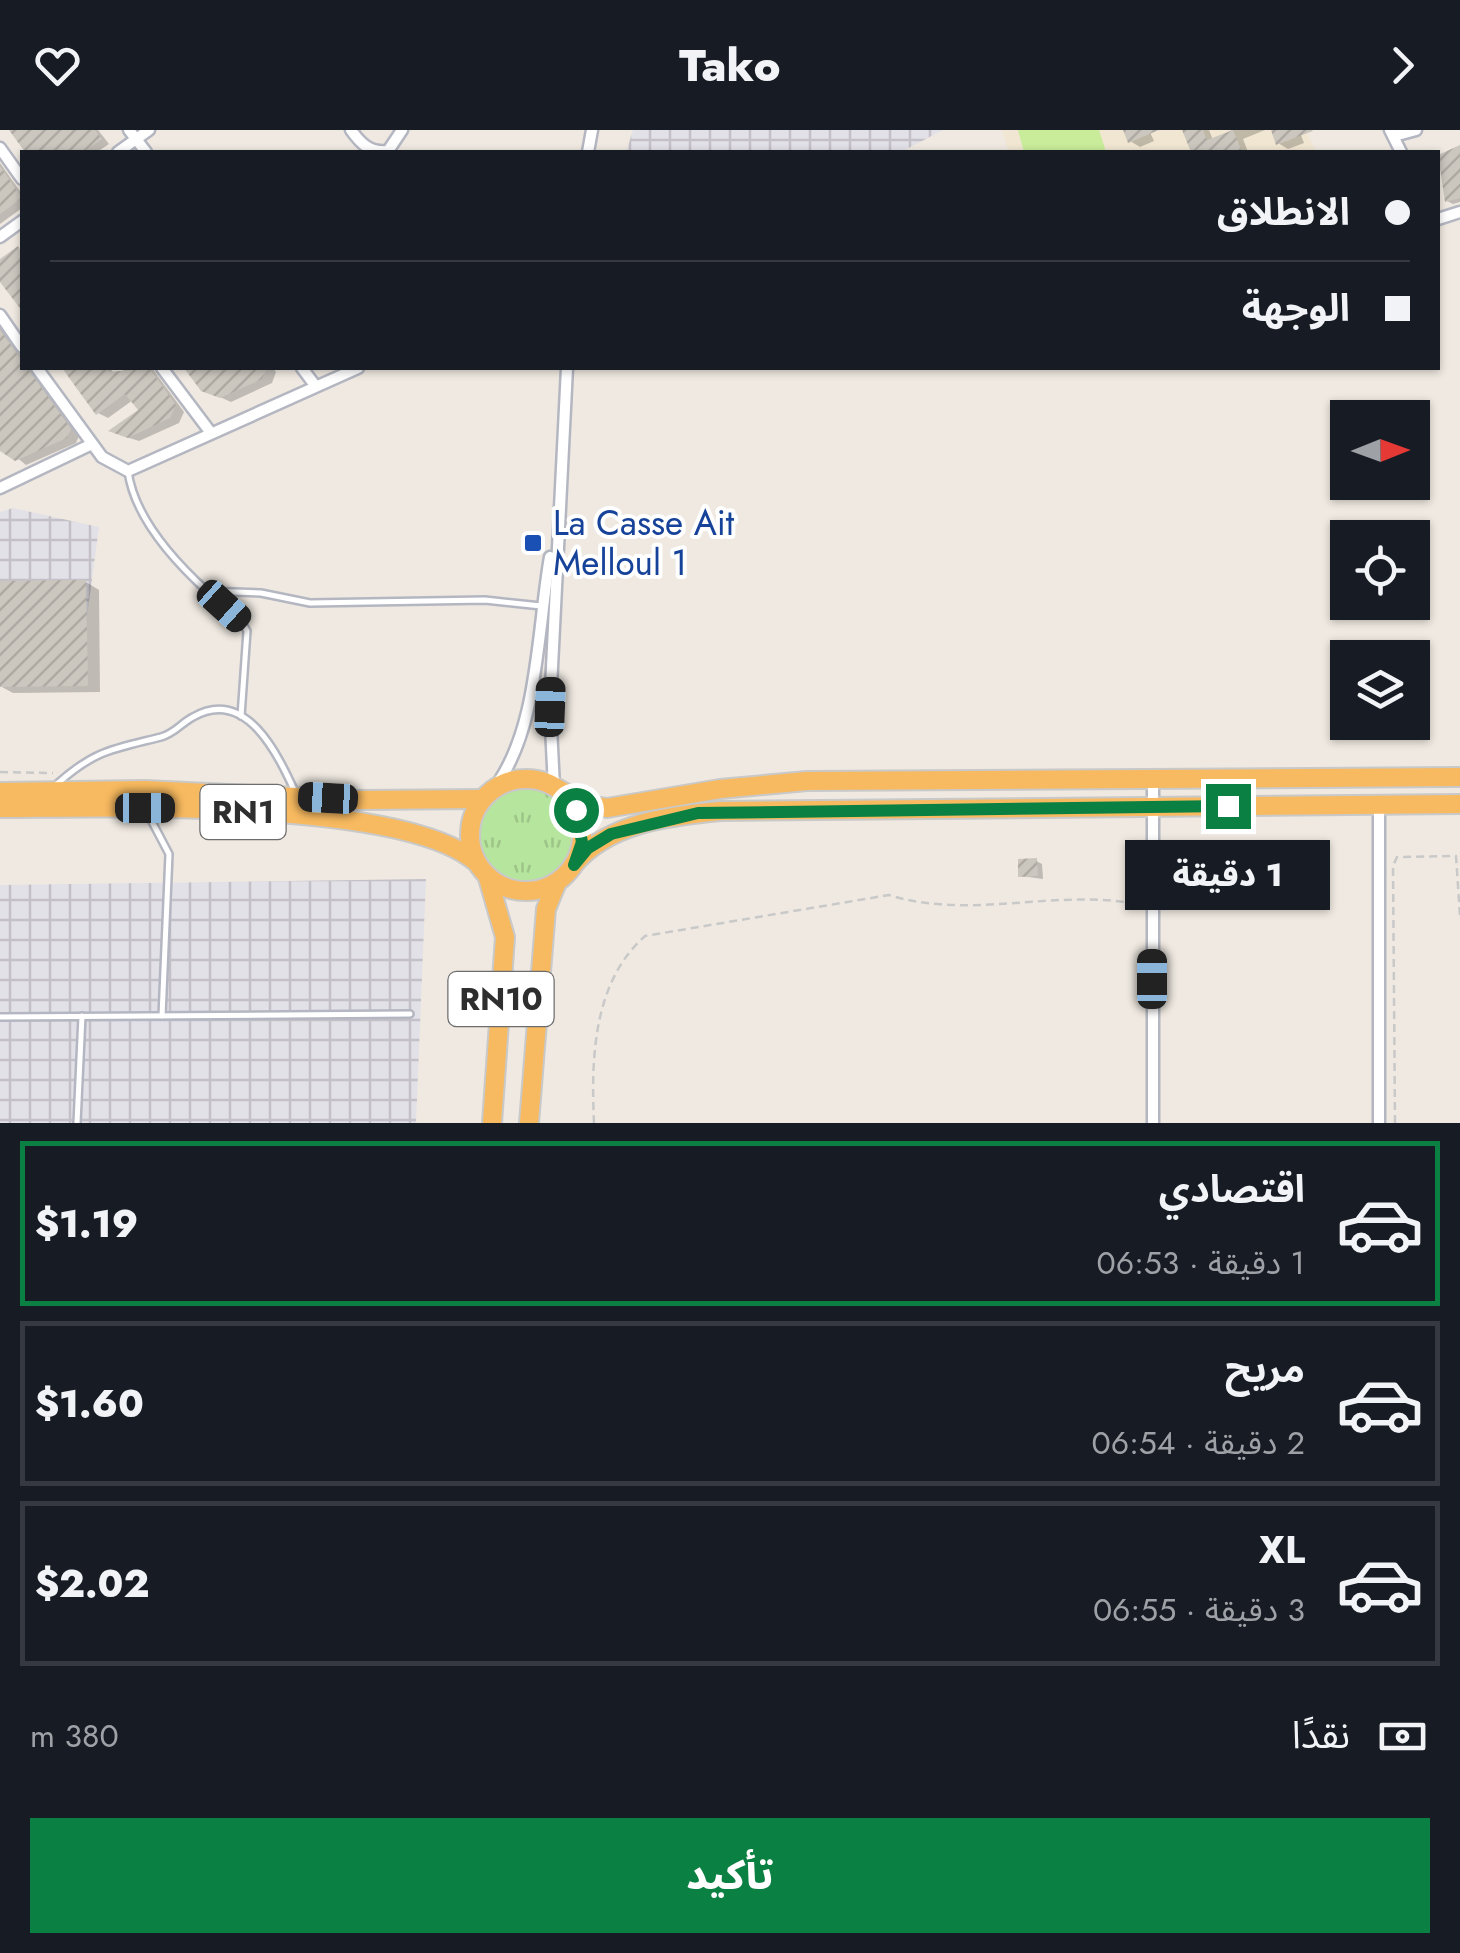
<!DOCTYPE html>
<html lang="ar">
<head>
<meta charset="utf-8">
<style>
	:root { --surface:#171b24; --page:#242831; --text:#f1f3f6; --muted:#9ea1a6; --line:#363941; --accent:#0b8043 }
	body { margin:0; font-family:Jost,"Noto Sans Arabic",sans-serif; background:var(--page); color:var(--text); direction:rtl; height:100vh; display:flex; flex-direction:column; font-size:38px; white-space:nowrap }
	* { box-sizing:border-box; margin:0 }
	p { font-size:32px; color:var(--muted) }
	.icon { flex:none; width:55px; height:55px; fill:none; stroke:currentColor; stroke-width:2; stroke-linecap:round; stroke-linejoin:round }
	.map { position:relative; height:993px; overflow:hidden; direction:ltr }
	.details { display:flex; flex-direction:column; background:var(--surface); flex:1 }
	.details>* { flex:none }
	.banner { position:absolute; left:20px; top:20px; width:1420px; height:220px; border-radius:0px; box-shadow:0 2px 8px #0004; direction:rtl; display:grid; align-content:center; height:220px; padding:0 30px; background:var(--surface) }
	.needle { width:65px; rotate:89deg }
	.tools { position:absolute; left:1330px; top:270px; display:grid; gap:20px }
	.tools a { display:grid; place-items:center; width:100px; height:100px; border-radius:0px; background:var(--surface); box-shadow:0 2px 8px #0004; font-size:50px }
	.end { position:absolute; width:45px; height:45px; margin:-22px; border:12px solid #0b8043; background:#fff; box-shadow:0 0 0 5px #fff }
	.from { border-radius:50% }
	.bubble { position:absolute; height:70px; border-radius:0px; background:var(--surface); box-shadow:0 2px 8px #0004; font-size:32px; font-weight:800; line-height:70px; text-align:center; direction:rtl }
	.car { position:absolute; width:30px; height:60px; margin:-30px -15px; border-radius:12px; box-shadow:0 0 8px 2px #0007; background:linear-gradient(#222 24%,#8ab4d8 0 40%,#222 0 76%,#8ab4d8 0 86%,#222 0) }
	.banner b { display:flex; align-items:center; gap:35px; height:95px; font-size:38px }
	.banner b+b { border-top:2px solid var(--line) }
	.banner i { width:25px; height:25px; background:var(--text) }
	ul { padding:18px 0 0; list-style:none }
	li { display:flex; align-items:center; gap:30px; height:165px; margin:0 20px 15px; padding:0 10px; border:5px solid var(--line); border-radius:0px }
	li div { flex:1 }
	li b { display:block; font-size:38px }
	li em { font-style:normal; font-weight:800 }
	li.current { border-color:var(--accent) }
	li>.icon { width:90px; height:90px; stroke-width:1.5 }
	.pay { display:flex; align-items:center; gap:25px; height:110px; padding:0 30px; font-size:38px }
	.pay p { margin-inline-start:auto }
	.primary-button { display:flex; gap:20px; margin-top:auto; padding:20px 30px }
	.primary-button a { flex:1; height:115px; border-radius:0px; background:var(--accent); color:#fff; font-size:40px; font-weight:800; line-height:115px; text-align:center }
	header { display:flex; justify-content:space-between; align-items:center; height:130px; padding:0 30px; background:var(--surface); font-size:45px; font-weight:800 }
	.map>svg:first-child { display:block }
	.industrial { fill:url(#industrial-grid) }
	.education { fill:#f0e6d1 }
	.grass { fill:url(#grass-tufts) }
	.pitch { fill:#c9ec9a }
	.shadow { fill:#0003 }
	.building { fill:url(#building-hatch) }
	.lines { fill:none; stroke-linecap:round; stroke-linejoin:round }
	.service-casing { stroke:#b4b7c1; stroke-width:10 }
	.minor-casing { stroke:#b4b7c1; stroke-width:15 }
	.trunk-casing { stroke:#c9c9c9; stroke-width:22 }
	.path { stroke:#c9c9c9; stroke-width:2.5; stroke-dasharray:8 5; stroke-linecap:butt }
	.service { stroke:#fff; stroke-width:5 }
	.minor { stroke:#fff; stroke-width:10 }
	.trunk { stroke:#f8ba60; stroke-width:18 }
	.route { stroke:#0b8043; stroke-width:12 }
	.transit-dot { fill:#1a4fb4; stroke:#fff; stroke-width:4 }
	.labels { text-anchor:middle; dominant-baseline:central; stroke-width:8; stroke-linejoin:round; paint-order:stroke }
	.shield { fill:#fff; stroke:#6d6d6d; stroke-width:2.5 }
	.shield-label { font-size:32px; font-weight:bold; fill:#2e2e2e }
	.transit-label { font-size:35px; fill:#164399; stroke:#fff; text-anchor:start }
</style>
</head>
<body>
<header><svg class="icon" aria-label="forward" viewBox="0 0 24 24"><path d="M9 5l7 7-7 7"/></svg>Tako<svg class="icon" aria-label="heart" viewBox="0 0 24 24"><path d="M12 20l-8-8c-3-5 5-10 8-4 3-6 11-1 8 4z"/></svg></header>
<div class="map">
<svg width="1460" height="993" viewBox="0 0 1460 993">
	<defs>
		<pattern id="industrial-grid" width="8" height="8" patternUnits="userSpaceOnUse" patternTransform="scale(2.5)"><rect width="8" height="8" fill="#e3e1e8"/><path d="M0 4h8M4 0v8" fill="none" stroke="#c3c1c7"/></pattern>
		<pattern id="grass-tufts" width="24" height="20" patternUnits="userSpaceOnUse" patternTransform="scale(2.5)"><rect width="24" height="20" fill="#b6e59e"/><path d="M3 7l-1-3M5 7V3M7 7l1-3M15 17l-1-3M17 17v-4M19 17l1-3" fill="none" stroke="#9dc588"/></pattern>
		<pattern id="building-hatch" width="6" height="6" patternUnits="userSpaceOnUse" patternTransform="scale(2.5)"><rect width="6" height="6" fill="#cbc7bf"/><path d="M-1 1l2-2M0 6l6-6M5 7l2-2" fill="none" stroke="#afaba4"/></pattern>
	</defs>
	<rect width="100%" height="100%" fill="#efe9e1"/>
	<g class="industrial">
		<path d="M633 0H943L901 22H626Z"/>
		<path d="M13 378 99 397 79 547 0 551V382Z"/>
		<path d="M426 749 416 993H0V755Z"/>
	</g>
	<path class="education" d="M1002 0H1306L1316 22H1009Z"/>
	<circle class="grass" cx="526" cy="705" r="49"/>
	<path class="pitch" d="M1018 0H1099L1106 22H1024Z"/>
	<g class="shadow">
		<path d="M13 0H98L109 14 97 22H29Z"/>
		<path d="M1127 0H1149L1154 11 1140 17 1130 11Z"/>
		<path d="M1184 0H1209L1213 10 1232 0H1265L1243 9 1248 22H1186L1192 20Z"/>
		<path d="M1273 0H1299L1304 13 1288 19 1278 13Z"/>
		<path d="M1460 20V72L1453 74 1447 71 1438 28Z"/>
		<path d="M0 33 22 64V78L0 94Z"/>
		<path d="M0 195 22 227V238H30L79 306 76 313 26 335 0 314Z"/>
		<path d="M66 238H110L115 245 128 238H152L184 282 179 293 139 311 120 305 142 281 133 270 108 288 98 283Z"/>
		<path d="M187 238H273L276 242 272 253 231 272 202 259Z"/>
		<path d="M86 452 99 460 100 562 13 563 0 556V453Z"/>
		<path d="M1036 731 1042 734 1043 749 1021 746Z"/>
		<path d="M1184 736 1190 740 1189 754 1177 751Z"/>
	</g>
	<g class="building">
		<path d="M9 0H95L102 9 83 22H25Z"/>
		<path d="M1123 0H1159L1128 13Z"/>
		<path d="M1182 0H1203L1207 10 1233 0 1242 22H1191Z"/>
		<path d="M1271 0H1312L1313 1 1276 15Z"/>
		<path d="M1460 15V68L1445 72 1438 25Z"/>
		<path d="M0 36 22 68 0 84Z"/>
		<path d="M18 116 22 123V181L0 152V129Z"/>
		<path d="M0 200 71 299 67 308 15 331 0 321Z"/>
		<path d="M62 238H106L110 242 149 238 176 275 170 288 128 308 108 301 138 280 125 264 96 285Z"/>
		<path d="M184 238H267L262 249 220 268 201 261Z"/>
		<path d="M86 450 88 556 0 557V451Z"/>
		<path d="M1037 728 1038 746 1018 747V729Z"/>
		<path d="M1168 734H1184V753L1168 749Z"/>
	</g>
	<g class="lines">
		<defs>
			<g id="service">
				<path d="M128 341C134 387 175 432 208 462 221 474 239 485 247 501L241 586"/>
				<path d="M206 461 261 463 310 473 485 470 541 476"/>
				<path d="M57 654C95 620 113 619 161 607 175 603 180 594 193 587 247 556 279 627 296 664"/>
				<path d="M148 684 169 724 162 886"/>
				<path d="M0 887 410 884"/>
				<path d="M77 993 82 886"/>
			</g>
			<g id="minor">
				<path d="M129 0 146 22"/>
				<path d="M351 0C361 14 370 23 388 21L402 0"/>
				<path d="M1390 0 1401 22"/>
				<path d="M1394 6 1416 0"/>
				<path d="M0 18 22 49"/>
				<path d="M118 22 149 0"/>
				<path d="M588 22 592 0"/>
				<path d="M1438 89 1460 82"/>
				<path d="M0 107 22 91"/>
				<path d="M0 185 22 217"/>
				<path d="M37 238 102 327 128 341 358 238"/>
				<path d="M162 238 211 303"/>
				<path d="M302 238 314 254"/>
				<path d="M0 358 92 314"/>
				<path d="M1153 650V993"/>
				<path d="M554 657 550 577 567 238"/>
				<path d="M492 661C539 602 537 500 550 427"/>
				<path d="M1379 675V993"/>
			</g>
			<g id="trunk">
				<circle cx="526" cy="705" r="56"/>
				<path d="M560 660 588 675 607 678 720 659 807 651 1460 647"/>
				<path d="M0 662 145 660 358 670 483 669"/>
				<path d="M0 678C104 678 402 668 476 732"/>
				<path d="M573 735C608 693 668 686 720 681L1460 674"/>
				<path d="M488 748 505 807 492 993"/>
				<path d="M529 993 546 779 557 752"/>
			</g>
		</defs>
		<use href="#service" class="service-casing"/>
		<use href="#minor" class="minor-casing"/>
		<use href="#trunk" class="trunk-casing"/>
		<g class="path">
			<path d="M0 642 53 643"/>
			<path d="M594 993C591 929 593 852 645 806L889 765C972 791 1058 757 1142 775"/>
			<path d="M1395 993 1393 736 1397 727 1456 726 1460 786"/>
		</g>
		<use href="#service" class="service"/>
		<use href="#minor" class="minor"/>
		<use href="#trunk" class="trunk"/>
	</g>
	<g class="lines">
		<path class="route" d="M576 680 582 712 574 735 588 718 611 704 698 683 1228 676"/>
	</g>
	<rect class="transit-dot" x="523" y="403" width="20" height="20" rx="5"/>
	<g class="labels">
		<g class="shield">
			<rect x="200.5" y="655" width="85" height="54" rx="8"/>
			<rect x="448.5" y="842" width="105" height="54" rx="8"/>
		</g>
		<g class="shield-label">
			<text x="243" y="682">RN1</text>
			<text x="501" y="869">RN10</text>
		</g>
		<g class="transit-label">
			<text x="553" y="393">La Casse Ait<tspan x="553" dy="40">Melloul 1</tspan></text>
		</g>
	</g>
</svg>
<div class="tools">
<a><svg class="needle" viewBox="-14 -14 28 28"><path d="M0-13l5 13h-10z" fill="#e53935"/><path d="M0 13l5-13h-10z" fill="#9ea1a6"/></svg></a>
<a><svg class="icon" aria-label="locate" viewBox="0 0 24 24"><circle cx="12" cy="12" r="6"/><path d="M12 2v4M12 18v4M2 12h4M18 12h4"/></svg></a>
<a><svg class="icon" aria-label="layers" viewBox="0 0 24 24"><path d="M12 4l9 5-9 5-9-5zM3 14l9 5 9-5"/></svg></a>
</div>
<i class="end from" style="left:576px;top:680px"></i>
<i class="end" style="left:1228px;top:676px"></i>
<div class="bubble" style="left:1125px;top:710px;width:205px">1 دقيقة</div>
<i class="car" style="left:224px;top:476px;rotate:132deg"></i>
<i class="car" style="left:550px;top:577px;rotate:2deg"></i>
<i class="car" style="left:328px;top:668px;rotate:273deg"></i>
<i class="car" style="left:145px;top:678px;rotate:90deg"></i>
<i class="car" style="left:1152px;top:849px;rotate:0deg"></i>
<div class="banner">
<b><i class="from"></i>الانطلاق</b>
<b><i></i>الوجهة</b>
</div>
</div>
<section class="details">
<ul>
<li class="current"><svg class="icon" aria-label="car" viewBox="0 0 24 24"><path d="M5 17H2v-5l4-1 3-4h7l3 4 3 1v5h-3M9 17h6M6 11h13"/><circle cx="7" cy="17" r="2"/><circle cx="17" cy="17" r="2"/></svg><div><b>اقتصادي</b><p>1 دقيقة · 06:53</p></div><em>$1.19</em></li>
<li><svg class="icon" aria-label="car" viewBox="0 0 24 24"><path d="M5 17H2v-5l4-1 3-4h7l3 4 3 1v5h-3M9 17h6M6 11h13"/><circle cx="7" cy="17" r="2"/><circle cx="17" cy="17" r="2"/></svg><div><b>مريح</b><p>2 دقيقة · 06:54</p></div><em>$1.60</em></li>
<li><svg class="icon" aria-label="car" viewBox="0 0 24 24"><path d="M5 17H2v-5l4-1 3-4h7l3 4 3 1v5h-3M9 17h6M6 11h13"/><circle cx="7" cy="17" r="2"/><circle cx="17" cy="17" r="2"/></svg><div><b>XL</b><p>3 دقيقة · 06:55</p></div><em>$2.02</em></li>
</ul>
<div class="pay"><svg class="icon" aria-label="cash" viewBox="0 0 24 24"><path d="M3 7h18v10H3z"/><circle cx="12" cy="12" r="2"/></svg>نقدًا<p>380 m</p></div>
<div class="primary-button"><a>تأكيد</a></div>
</section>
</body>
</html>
